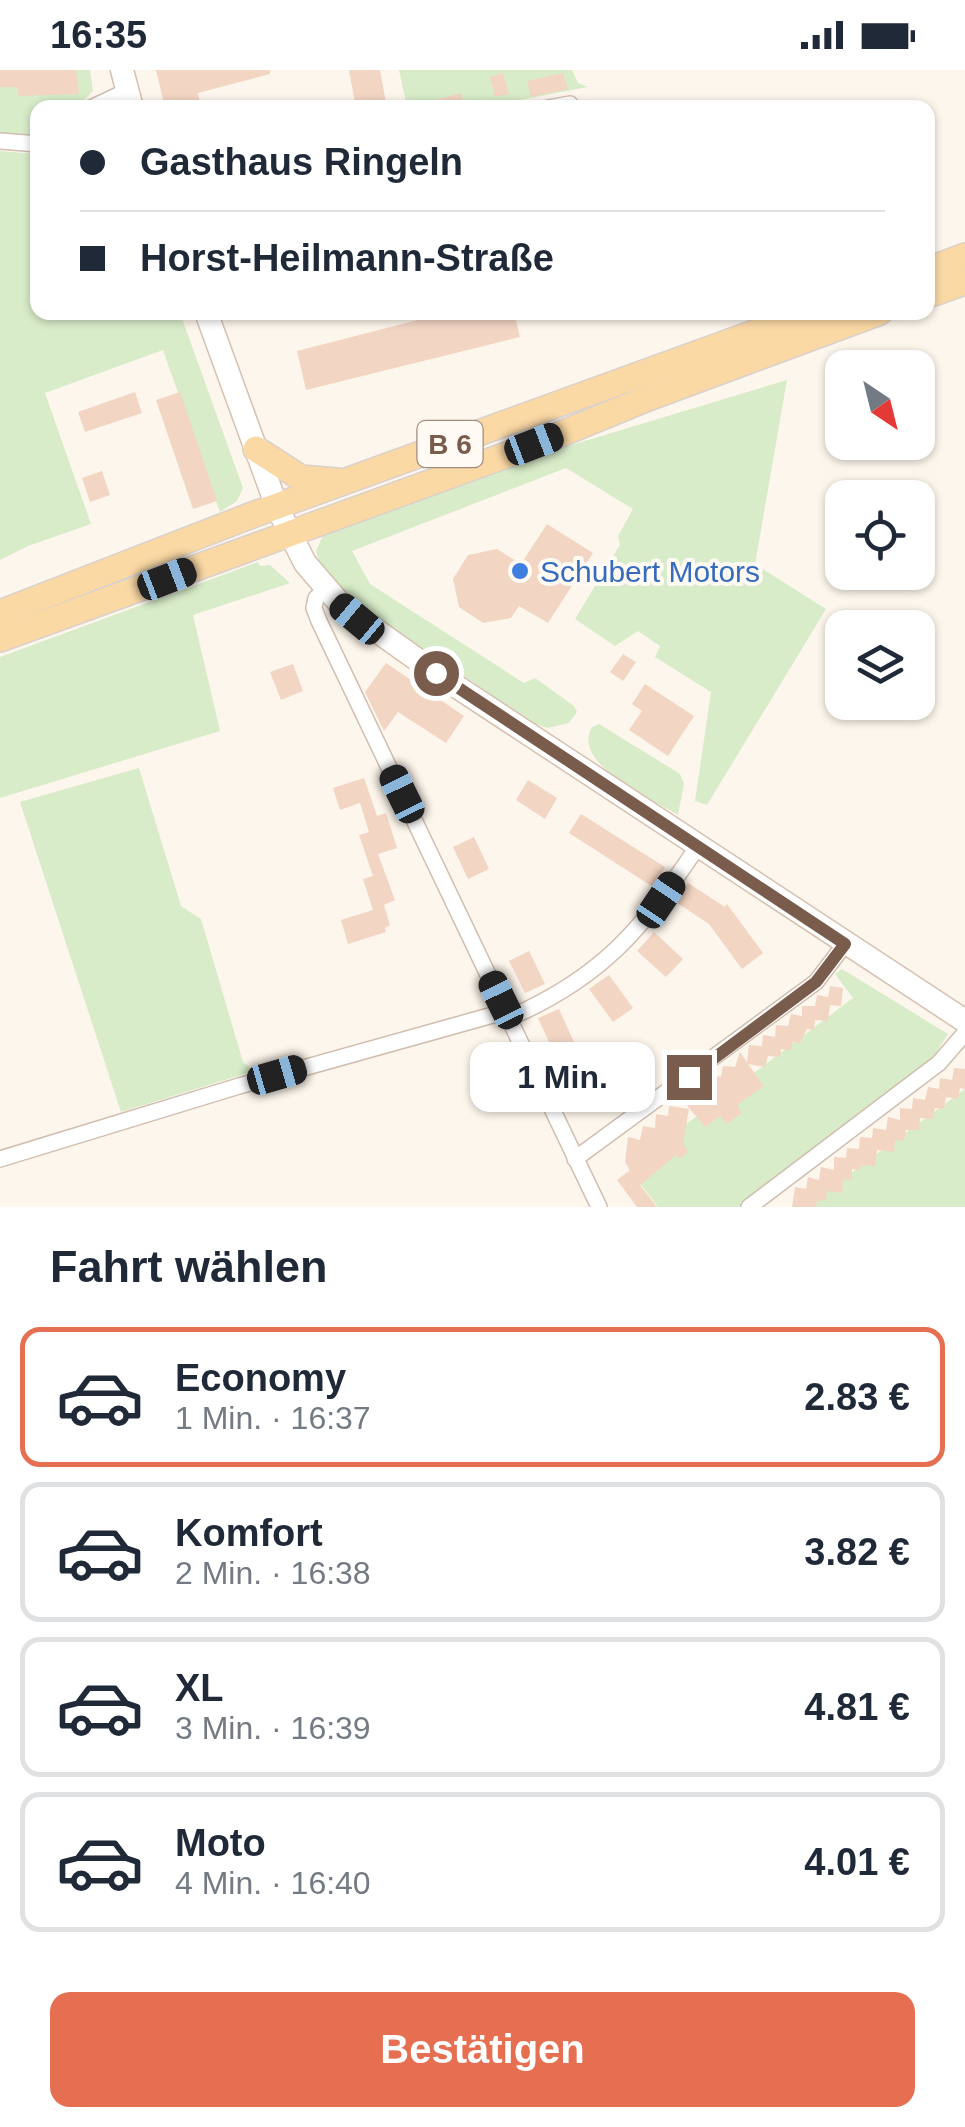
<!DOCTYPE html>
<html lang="de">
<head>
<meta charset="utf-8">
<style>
	:root { --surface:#fff; --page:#f2f2f3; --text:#1f2937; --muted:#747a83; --line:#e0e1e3; --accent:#e76f51 }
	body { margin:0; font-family:Helvetica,sans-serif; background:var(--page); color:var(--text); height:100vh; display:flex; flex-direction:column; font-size:38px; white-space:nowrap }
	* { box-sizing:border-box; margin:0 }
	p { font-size:32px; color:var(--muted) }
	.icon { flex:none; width:55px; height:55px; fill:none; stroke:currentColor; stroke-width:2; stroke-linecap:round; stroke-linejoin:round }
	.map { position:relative; height:1137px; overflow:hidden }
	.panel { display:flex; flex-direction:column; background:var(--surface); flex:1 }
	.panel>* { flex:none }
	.top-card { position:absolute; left:30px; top:30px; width:905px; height:220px; border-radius:20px; box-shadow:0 2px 8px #0004; display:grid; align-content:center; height:220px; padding:0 50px; background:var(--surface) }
	.needle { width:65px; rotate:145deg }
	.fabs { position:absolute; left:825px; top:280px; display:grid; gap:20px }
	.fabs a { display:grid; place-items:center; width:110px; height:110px; border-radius:20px; background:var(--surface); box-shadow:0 2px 8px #0004; font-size:50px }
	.end { position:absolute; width:45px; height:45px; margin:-22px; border:12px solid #7a5c4d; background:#fff; box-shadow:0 0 0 5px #fff }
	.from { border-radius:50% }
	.bubble { position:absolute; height:70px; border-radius:20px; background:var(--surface); box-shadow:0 2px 8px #0004; font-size:32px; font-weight:600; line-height:70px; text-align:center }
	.car { position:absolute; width:30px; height:60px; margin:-30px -15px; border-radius:12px; box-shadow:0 0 8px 2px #0007; background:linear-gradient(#222 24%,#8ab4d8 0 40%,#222 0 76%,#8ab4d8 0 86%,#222 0) }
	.top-card b { display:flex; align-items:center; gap:35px; height:95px; font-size:38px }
	.top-card b+b { border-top:2px solid var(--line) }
	.top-card i { width:25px; height:25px; background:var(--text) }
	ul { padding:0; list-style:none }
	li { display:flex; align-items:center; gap:30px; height:140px; margin:0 20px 15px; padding:0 30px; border:5px solid var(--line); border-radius:20px }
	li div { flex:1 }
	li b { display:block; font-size:38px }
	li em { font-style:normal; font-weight:600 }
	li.selected { border-color:var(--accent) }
	li>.icon { width:90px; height:90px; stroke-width:1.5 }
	h2 { padding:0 50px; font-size:45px; line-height:120px }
	.cta { display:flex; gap:20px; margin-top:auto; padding:20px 50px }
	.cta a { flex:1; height:115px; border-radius:20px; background:var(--accent); color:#fff; font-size:40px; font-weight:600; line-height:115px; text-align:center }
	.status { display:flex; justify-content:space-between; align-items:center; height:70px; padding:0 50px; background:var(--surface); direction:ltr }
	.status svg { height:28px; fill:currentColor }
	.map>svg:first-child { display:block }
	.green { fill:#d8ecc9 }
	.building { fill:#f3d5c3 }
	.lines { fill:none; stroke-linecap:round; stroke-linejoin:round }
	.minor-casing { stroke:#d1beb0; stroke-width:18 }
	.secondary-casing { stroke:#d6c0b0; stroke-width:25 }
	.primary-casing { stroke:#dad1cd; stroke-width:28 }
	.minor { stroke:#fff; stroke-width:15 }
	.secondary { stroke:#fff; stroke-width:22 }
	.primary { stroke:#fbd9a5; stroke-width:25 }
	.route { stroke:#7a5c4d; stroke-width:12 }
	.shop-dot { fill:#3f7fe0; stroke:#fffaf3; stroke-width:4 }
	.labels { text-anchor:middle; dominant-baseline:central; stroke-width:8; stroke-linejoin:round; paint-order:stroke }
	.shield { fill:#fffaf3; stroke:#a28b7f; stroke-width:2.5 }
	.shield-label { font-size:28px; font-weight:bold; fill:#7a5c4d }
	.shop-label { font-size:30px; fill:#366cbe; stroke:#fffaf3; text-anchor:start }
</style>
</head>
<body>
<div class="status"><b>16:35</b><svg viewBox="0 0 49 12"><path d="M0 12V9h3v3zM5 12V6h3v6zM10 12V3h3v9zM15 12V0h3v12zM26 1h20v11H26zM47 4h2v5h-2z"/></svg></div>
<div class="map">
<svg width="965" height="1137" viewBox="0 0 965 1137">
	<rect width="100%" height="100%" fill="#fdf6ec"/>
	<g class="green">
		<path d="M0 0H90L93 21 77 37 38 38 37 66 0 64Z"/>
		<path d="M399 0H572L578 13 588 17 483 37H407Z"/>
		<path d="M0 81 37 84 38 242 180 243 243 418 237 431 220 442 163 280 45 323 91 454 28 476 0 490Z"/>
		<path d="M787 310 755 494 826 539 707 735 695 731 711 622 655 587 660 576 638 561 615 576 575 549 620 475 618 466 633 439 566 398 352 481 370 514 524 613 535 608 574 636 577 642 569 653 548 658 535 654 348 528 321 499 316 481 324 463 525 389Z"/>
		<path d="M258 492 260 496 270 495 290 513 193 545 220 661 0 728V587Z"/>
		<path d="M599 654 680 704 684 714 678 745C654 730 570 694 592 657Z"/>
		<path d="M139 698 181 836 201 849 243 992 254 1001 121 1042 20 732Z"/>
		<path d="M842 899 948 964 927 997 741 1137H658L628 1098 853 928 835 904Z"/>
		<path d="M965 1018V1137H805L965 1019Z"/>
	</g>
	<g class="building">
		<path d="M0 0H76L79 24 18 26V17H0Z"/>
		<path d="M156 0H270V4L198 23 201 38H165Z"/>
		<path d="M349 0H380L387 38H356Z"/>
		<path d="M503 3 509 24 495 27 490 7Z"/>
		<path d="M563 3 568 19 531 27 527 11Z"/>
		<path d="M461 23 465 38H423L422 34Z"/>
		<path d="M449 242H514L520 267 306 320 297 281Z"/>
		<path d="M135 322 142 343 85 362 78 342Z"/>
		<path d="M180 322 217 431 193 439 156 330Z"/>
		<path d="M102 401 110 425 90 432 82 408Z"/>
		<path d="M547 454 593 483 548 553 519 536 511 548 483 553 459 537 453 509 468 485 497 479 521 494Z"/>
		<path d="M623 584 636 592 623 611 610 602Z"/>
		<path d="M386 593 464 646 446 673 398 642 384 661 365 622Z"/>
		<path d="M293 594 303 621 281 630 270 602Z"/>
		<path d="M645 614 694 646 668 686 629 660 642 641 632 634Z"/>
		<path d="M364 708 377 746 386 743 397 778 378 784 395 830 384 835 390 855 385 858 386 862 348 874 341 850 373 840 363 809 373 806 359 765 369 762 360 733 340 740 333 718Z"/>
		<path d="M528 710 557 728 545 749 516 730Z"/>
		<path d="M581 744 665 797 653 817 569 763Z"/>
		<path d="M474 767 489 799 468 809 453 777Z"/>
		<path d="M688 813 725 837 727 834 763 883 742 899 709 854 676 832Z"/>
		<path d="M654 862 683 889 666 907 637 881Z"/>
		<path d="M529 881 545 914 525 923 509 891Z"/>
		<path d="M609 905 633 938 613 952 589 919Z"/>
		<path d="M830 916 843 918 841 936 830 935 828 951 815 950 814 960 807 959 800 973 793 972 791 980 781 979 780 987 768 986 765 997 748 994 764 1016 737 1035 742 1043 727 1054 720 1046 705 1057 679 1026 683 1024 695 1026V1015L708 1016 710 1004 721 1007 723 996 735 997 740 982 747 992 749 975 762 976 763 965 775 967 776 955 788 956 791 944 802 946V936H815L817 925 828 927Z"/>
		<path d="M559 939 574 972 553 981 538 948Z"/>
		<path d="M954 998 965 999V1019L960 1018 958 1029 946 1027 944 1039 935 1038 933 1049 920 1048 919 1060H906L904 1071 895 1070 894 1082 877 1080 875 1096 861 1095 860 1100 852 1099V1110L843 1109 842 1123 827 1121 826 1130 817 1131 816 1137H792L795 1117 806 1119 808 1107 819 1110 821 1097 834 1100V1087L846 1088 847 1078 859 1079 860 1067 872 1068 873 1058 886 1060 888 1047 900 1050V1038L912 1039 913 1028 925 1030 928 1017 939 1019 940 1008 952 1010Z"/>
		<path d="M669 1036 689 1039 683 1074 688 1082 679 1089 676 1085 640 1115 657 1137H637L617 1110 630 1100 625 1092 628 1067 640 1070 643 1056 655 1058 656 1044 668 1046Z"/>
	</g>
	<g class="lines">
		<defs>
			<g id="minor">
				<path d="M91 38 127 21"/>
				<path d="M548 38 570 34"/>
				<path d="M0 71 38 74"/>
				<path d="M325 520 316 528 314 538 319 551 599 1137"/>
				<path d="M509 948C603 907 642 859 698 776"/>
				<path d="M0 1089 239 1016 507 941"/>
				<path d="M575 1089 816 912 845 874"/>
				<path d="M749 1137 939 993 965 963"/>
			</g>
			<g id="secondary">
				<path d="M122 0 132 38"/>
				<path d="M206 242 277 437 305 493 342 536 436 603 965 951"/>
			</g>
			<g id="primary">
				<path d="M928 200 965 186"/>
				<path d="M928 225 965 212"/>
				<path d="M256 379 301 408 337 411"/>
				<path d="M0 543 247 447 812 242"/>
				<path d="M0 569 534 375 648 328 880 242"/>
			</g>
		</defs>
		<use href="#minor" class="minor-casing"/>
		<use href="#secondary" class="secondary-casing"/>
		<use href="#primary" class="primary-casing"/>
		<use href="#minor" class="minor"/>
		<use href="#secondary" class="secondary"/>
		<use href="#primary" class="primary"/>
	</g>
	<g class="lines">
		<path class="route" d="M436 603 845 874 816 912 689 1007"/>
	</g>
	<circle class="shop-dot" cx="520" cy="501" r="10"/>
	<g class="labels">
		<rect class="shield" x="417.5" y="351" width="65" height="46" rx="8"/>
		<g class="shield-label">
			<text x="450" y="374">B 6</text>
		</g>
		<g class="shop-label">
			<text x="540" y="501">Schubert Motors</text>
		</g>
	</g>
</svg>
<div class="fabs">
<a><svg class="needle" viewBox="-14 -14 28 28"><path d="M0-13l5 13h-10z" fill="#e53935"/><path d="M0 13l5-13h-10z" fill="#747a83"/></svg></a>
<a><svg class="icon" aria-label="locate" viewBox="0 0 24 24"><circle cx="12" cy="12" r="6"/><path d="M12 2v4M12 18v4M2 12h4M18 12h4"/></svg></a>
<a><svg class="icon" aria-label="layers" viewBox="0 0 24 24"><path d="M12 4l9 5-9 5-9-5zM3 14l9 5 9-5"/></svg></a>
</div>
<i class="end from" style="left:436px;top:603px"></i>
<i class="end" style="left:689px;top:1007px"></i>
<div class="bubble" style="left:470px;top:972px;width:185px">1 Min.</div>
<i class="car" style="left:534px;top:374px;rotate:69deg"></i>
<i class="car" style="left:167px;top:509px;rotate:69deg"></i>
<i class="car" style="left:357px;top:549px;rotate:310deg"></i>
<i class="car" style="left:402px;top:724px;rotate:334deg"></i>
<i class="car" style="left:661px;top:830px;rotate:34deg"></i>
<i class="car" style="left:501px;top:930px;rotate:334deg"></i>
<i class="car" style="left:277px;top:1005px;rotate:74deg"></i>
<div class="top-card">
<b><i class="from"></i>Gasthaus Ringeln</b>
<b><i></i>Horst-Heilmann-Straße</b>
</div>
</div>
<section class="panel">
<h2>Fahrt wählen</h2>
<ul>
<li class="selected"><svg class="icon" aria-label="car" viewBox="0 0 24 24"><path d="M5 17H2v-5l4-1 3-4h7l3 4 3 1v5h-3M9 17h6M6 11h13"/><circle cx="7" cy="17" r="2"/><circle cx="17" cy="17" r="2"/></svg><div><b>Economy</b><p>1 Min. · 16:37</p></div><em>2.83 €</em></li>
<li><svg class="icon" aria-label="car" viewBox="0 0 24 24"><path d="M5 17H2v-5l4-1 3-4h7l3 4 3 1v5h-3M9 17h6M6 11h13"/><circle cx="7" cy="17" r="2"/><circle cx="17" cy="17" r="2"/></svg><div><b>Komfort</b><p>2 Min. · 16:38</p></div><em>3.82 €</em></li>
<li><svg class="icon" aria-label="car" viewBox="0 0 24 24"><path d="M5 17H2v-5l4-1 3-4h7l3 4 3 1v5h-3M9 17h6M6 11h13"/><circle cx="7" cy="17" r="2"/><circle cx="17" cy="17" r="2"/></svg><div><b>XL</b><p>3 Min. · 16:39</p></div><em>4.81 €</em></li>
<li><svg class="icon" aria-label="car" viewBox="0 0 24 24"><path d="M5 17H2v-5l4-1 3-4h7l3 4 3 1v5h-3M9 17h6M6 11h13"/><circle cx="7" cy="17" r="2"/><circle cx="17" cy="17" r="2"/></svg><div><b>Moto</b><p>4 Min. · 16:40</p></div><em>4.01 €</em></li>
</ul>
<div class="cta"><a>Bestätigen</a></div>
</section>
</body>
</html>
